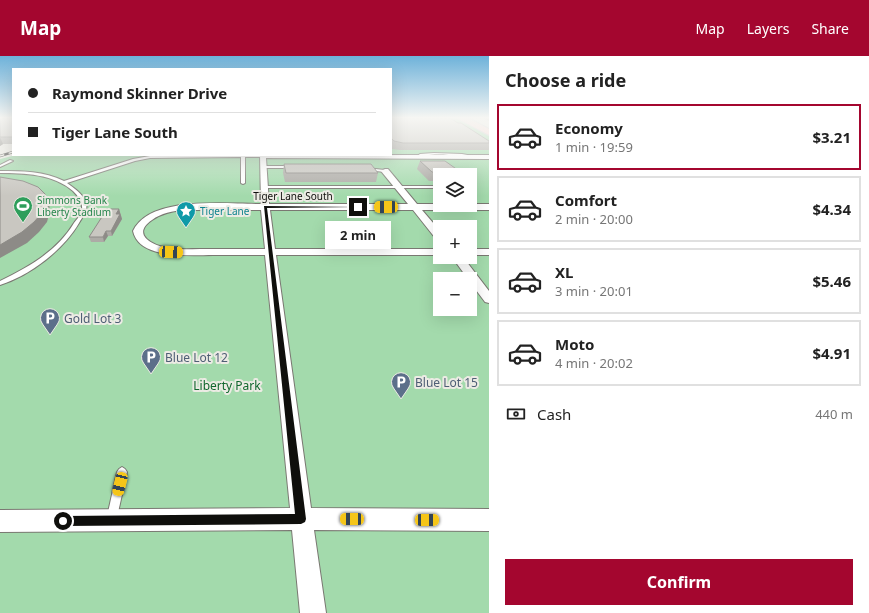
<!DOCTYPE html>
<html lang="en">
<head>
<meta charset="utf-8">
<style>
	:root { --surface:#fff; --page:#f6f6f6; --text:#222; --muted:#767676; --line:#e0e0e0; --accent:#a4062f }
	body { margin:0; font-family:"Noto Sans",sans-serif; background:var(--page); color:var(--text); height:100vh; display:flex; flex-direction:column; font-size:15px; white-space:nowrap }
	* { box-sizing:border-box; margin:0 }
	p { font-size:13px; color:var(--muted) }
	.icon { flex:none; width:22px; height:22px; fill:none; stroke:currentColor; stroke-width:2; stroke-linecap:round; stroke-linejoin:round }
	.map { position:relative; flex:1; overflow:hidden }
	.sheet { display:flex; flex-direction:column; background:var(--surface); width:380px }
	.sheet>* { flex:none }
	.hud { position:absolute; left:12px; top:12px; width:380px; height:88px; border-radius:0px; box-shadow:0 4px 16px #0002; display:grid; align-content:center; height:88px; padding:0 16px; background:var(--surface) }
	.controls { position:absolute; left:433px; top:112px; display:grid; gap:8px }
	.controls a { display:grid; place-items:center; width:44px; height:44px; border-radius:0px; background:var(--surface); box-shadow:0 4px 16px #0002; font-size:20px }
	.end { position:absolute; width:18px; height:18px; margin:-9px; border:5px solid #0f0f0c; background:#fff; box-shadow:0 0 0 2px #fff }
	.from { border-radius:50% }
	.bubble { position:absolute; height:28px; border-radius:0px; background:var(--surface); box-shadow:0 4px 16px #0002; font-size:13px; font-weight:700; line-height:28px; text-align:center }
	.car { position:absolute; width:12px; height:24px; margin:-12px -6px; border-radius:5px; box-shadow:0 0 3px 1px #0007; background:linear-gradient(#f5c518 24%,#345 0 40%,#f5c518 0 76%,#345 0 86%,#f5c518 0) }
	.hud b { display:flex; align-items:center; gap:14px; height:38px; font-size:15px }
	.hud b+b { border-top:1px solid var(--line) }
	.hud i { width:10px; height:10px; background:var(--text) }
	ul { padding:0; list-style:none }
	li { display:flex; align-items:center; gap:12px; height:66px; margin:0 8px 6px; padding:0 8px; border:2px solid var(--line); border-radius:0px }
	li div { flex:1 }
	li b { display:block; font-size:15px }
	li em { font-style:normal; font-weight:700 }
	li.selected { border-color:var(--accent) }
	li>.icon { width:36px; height:36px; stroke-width:1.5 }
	h2 { padding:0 16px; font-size:18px; line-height:48px }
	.pay { display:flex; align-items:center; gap:10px; height:44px; padding:0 16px; font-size:15px }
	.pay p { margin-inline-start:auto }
	.primary-button { display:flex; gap:8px; margin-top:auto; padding:8px 16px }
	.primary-button a { flex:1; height:46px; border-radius:0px; background:var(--accent); color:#fff; font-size:16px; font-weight:700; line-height:46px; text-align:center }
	header { display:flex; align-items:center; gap:24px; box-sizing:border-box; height:56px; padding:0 20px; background:var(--accent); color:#fff }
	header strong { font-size:19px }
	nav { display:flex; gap:22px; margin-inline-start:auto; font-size:14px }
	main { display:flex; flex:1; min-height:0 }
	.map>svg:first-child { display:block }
	.green { fill:#a3daac; fill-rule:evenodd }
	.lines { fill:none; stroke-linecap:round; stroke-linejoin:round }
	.lane-casing { stroke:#7a7872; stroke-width:2 }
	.street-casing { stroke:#7a7872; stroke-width:2 }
	.primary-casing { stroke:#cacaca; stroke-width:2 }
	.lane { fill:#fff; fill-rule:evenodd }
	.street { fill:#fff; fill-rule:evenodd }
	.primary { fill:#fdd3d0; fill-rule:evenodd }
	.rail-casing { stroke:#343430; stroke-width:2.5 }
	.rail { stroke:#ecebe4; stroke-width:1.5; stroke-dasharray:4.5; stroke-linecap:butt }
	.wall { fill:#adaba6 }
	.shaded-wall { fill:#8d8b87 }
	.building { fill:#c9c7c1; stroke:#8d8b87 }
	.route { fill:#0f0f0c }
	.labels { text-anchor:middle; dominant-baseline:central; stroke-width:4; stroke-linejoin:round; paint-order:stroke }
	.far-street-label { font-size:10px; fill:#0f0f0c; stroke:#ecebe4 }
	.far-leisure-label { font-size:10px; fill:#27864d; stroke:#ecebe4; text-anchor:start }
	.far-culture-label { font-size:10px; fill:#0d838f; stroke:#ecebe4; text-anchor:start }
	.service-label { font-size:12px; fill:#4e5e75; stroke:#ecebe4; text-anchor:start }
	.park-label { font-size:12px; fill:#10672d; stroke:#ecebe4 }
</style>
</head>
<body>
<header>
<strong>Map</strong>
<nav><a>Map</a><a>Layers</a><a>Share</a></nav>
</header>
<main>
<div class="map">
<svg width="489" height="557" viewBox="0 0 489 557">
	<rect width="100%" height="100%" fill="#ecebe4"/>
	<path class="green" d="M391 62H457L489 80V557H0V103L16 99H391ZM440 119H470V149H440ZM440 171H470V201H440ZM440 223H470V253H440Z"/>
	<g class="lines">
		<defs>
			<g id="lane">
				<path d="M434 97 462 98 478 101 476 102C463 100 428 95 418 102L416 101 420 98Z"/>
				<path d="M241 99H263L265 100 263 101H245V127L243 128 241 127V101L150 102 135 105 67 127C74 132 83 138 86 147 88 155 83 160 79 167 63 194 31 219 0 229V225C29 211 57 195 74 167 77 163 81 159 82 154 83 146 78 140 73 135 53 118 25 117 0 117V115C22 115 44 115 64 125L133 103 150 100Z"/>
				<path d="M10 104 13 105 0 111V109Z"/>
				<path d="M263 110H293L295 111 293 112H264Z"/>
				<path d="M366 112 385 114 387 115 385 116 367 114Z"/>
				<rect x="264" y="130" width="176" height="2"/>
				<path d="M122 411 125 413 127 416 117 461 116 465 112 466 108 465 107 461 117 416 119 413Z"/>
			</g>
			<g id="street">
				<path d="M260 99H489V103L266 102 269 148H408L381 115 385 113H388L417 148H489V154H422L440 175V184L436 183 413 154H270L275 193H440V199H276L311 452 489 453V475L314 474 326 557H300L292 474 0 476V454L290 452 265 199C248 199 230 199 213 199 191 199 139 204 133 175 150 139 227 148 261 148ZM184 154H261L265 193C243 193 222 193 200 193 190 193 179 194 169 192 154 190 130 179 152 164 161 157 173 155 184 154Z"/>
				<rect x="470" y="193" width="19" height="6"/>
				<path d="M452 201H463L489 235V247L485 246 470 226V223H468Z"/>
			</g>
			<path id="primary" d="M457 62H468L489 73V79Z"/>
		</defs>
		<use href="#lane" class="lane-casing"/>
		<use href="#street" class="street-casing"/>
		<use href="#primary" class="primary-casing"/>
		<use href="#lane" class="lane"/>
		<use href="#street" class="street"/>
		<use href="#primary" class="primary"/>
		<defs>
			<path id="rail" d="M0 100 13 96"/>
		</defs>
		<use href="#rail" class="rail-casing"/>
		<use href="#rail" class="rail"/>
	</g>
	<g class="wall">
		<path d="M0 62H13V88H3L0 90Z"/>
		<path d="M391 62 489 85V94H400L392 93 391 92Z"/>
		<path d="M486 62H489V65L485 63Z"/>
		<path d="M420 105 462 117 461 119H440V125H429L417 113Z"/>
		<path d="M284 108 378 117 376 126H285L283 117Z"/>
		<path d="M119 153 122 163 112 180H108L104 186H91L89 181Z"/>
	</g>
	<g class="shaded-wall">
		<path d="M0 81 3 88 0 90Z"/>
		<path d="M45 138 49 148 50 155 47 166 39 176 27 187 0 202V189Z"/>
		<path d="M119 153 122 163 112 180 111 175 116 158Z"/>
		<path d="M106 175 108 180 104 186 103 181Z"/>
	</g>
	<g class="building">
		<rect x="0" y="62" width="13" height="19"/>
		<path d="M391 62H450L458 67H461L489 85V87H403L394 85 391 82Z"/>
		<path d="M420 105H445L462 117 432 116Z"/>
		<path d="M284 108H371L378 117H286Z"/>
		<path d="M0 121 23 125 38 131 45 138 46 146 43 156 34 166 22 176 0 189Z"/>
		<path d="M107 153H119L116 158H120L111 175H106L103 181H89Z"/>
	</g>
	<linearGradient id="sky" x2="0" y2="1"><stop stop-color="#6eb2da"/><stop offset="0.44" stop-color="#f6f6f3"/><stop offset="1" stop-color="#f6f6f3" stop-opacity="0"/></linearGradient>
	<rect width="489" height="140" fill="url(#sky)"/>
	<path class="route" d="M264 150 360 151 267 152 306 463 305 466 301 468 63 470 60 468 58 465 60 461 63 460 295 458Z"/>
	<defs>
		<symbol id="stadium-pin" viewBox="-11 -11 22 30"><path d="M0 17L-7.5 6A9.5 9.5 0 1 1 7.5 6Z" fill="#2e9e5b" stroke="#ecebe4"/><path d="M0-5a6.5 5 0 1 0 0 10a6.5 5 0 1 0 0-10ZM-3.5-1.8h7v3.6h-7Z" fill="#fff"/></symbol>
		<symbol id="sight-pin" viewBox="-11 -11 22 30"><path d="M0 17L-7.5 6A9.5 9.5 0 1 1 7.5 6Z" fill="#0f9aa8" stroke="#ecebe4"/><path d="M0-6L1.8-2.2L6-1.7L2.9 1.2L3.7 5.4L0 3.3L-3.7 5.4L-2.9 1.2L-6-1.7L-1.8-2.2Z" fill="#fff"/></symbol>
		<symbol id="parking-pin" viewBox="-11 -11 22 30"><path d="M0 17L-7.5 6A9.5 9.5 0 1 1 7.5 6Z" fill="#5c6f8a" stroke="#ecebe4"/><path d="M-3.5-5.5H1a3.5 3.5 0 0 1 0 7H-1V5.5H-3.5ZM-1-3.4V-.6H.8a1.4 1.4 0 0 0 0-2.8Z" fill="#fff"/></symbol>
	</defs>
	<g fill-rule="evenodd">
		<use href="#stadium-pin" x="12" y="139" width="22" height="30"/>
		<use href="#sight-pin" x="175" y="144" width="22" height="30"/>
		<use href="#parking-pin" x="39" y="251" width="22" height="30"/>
		<use href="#parking-pin" x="140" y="290" width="22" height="30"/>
		<use href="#parking-pin" x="390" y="315" width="22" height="30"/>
	</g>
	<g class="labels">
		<g class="far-street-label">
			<text x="293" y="140">Tiger Lane South</text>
		</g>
		<g class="far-leisure-label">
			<text x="37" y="144">Simmons Bank<tspan x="37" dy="12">Liberty Stadium</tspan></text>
		</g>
		<g class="far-culture-label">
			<text x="200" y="155">Tiger Lane</text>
		</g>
		<g class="service-label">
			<text x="64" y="262">Gold Lot 3</text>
			<text x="165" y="301">Blue Lot 12</text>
			<text x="415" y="326">Blue Lot 15</text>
		</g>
		<g class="park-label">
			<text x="227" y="329">Liberty Park</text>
		</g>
	</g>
</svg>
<div class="controls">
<a><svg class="icon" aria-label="layers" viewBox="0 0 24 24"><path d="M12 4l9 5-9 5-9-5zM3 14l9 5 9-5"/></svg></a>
<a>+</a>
<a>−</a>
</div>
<i class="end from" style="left:63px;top:465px"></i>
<i class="end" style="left:358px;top:151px"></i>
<div class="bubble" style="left:325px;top:165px;width:66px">2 min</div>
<i class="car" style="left:386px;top:151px;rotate:270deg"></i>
<i class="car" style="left:171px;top:196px;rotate:93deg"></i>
<i class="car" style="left:120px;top:428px;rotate:194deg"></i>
<i class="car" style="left:352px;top:463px;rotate:271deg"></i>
<i class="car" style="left:427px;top:464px;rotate:90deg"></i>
<div class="hud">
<b><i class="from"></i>Raymond Skinner Drive</b>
<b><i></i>Tiger Lane South</b>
</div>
</div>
<section class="sheet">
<h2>Choose a ride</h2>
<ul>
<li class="selected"><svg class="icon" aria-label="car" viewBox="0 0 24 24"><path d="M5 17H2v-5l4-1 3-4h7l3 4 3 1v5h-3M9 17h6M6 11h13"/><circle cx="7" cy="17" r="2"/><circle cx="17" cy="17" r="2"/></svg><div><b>Economy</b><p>1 min · 19:59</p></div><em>$3.21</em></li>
<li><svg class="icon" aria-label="car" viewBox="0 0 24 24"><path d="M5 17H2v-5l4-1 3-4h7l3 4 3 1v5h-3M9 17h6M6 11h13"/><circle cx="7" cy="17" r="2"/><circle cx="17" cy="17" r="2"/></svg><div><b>Comfort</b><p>2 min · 20:00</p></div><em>$4.34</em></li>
<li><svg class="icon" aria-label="car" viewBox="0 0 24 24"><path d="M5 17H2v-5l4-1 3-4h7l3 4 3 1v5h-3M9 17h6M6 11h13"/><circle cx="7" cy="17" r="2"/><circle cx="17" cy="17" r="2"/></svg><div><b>XL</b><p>3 min · 20:01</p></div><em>$5.46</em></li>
<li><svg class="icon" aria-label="car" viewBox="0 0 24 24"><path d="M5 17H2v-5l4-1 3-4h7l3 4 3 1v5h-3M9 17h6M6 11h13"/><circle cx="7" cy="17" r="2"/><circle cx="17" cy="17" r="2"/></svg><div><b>Moto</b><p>4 min · 20:02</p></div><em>$4.91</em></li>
</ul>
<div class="pay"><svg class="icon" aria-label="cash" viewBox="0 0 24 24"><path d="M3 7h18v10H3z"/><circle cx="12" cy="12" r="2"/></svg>Cash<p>440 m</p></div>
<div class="primary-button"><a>Confirm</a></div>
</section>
</main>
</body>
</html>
